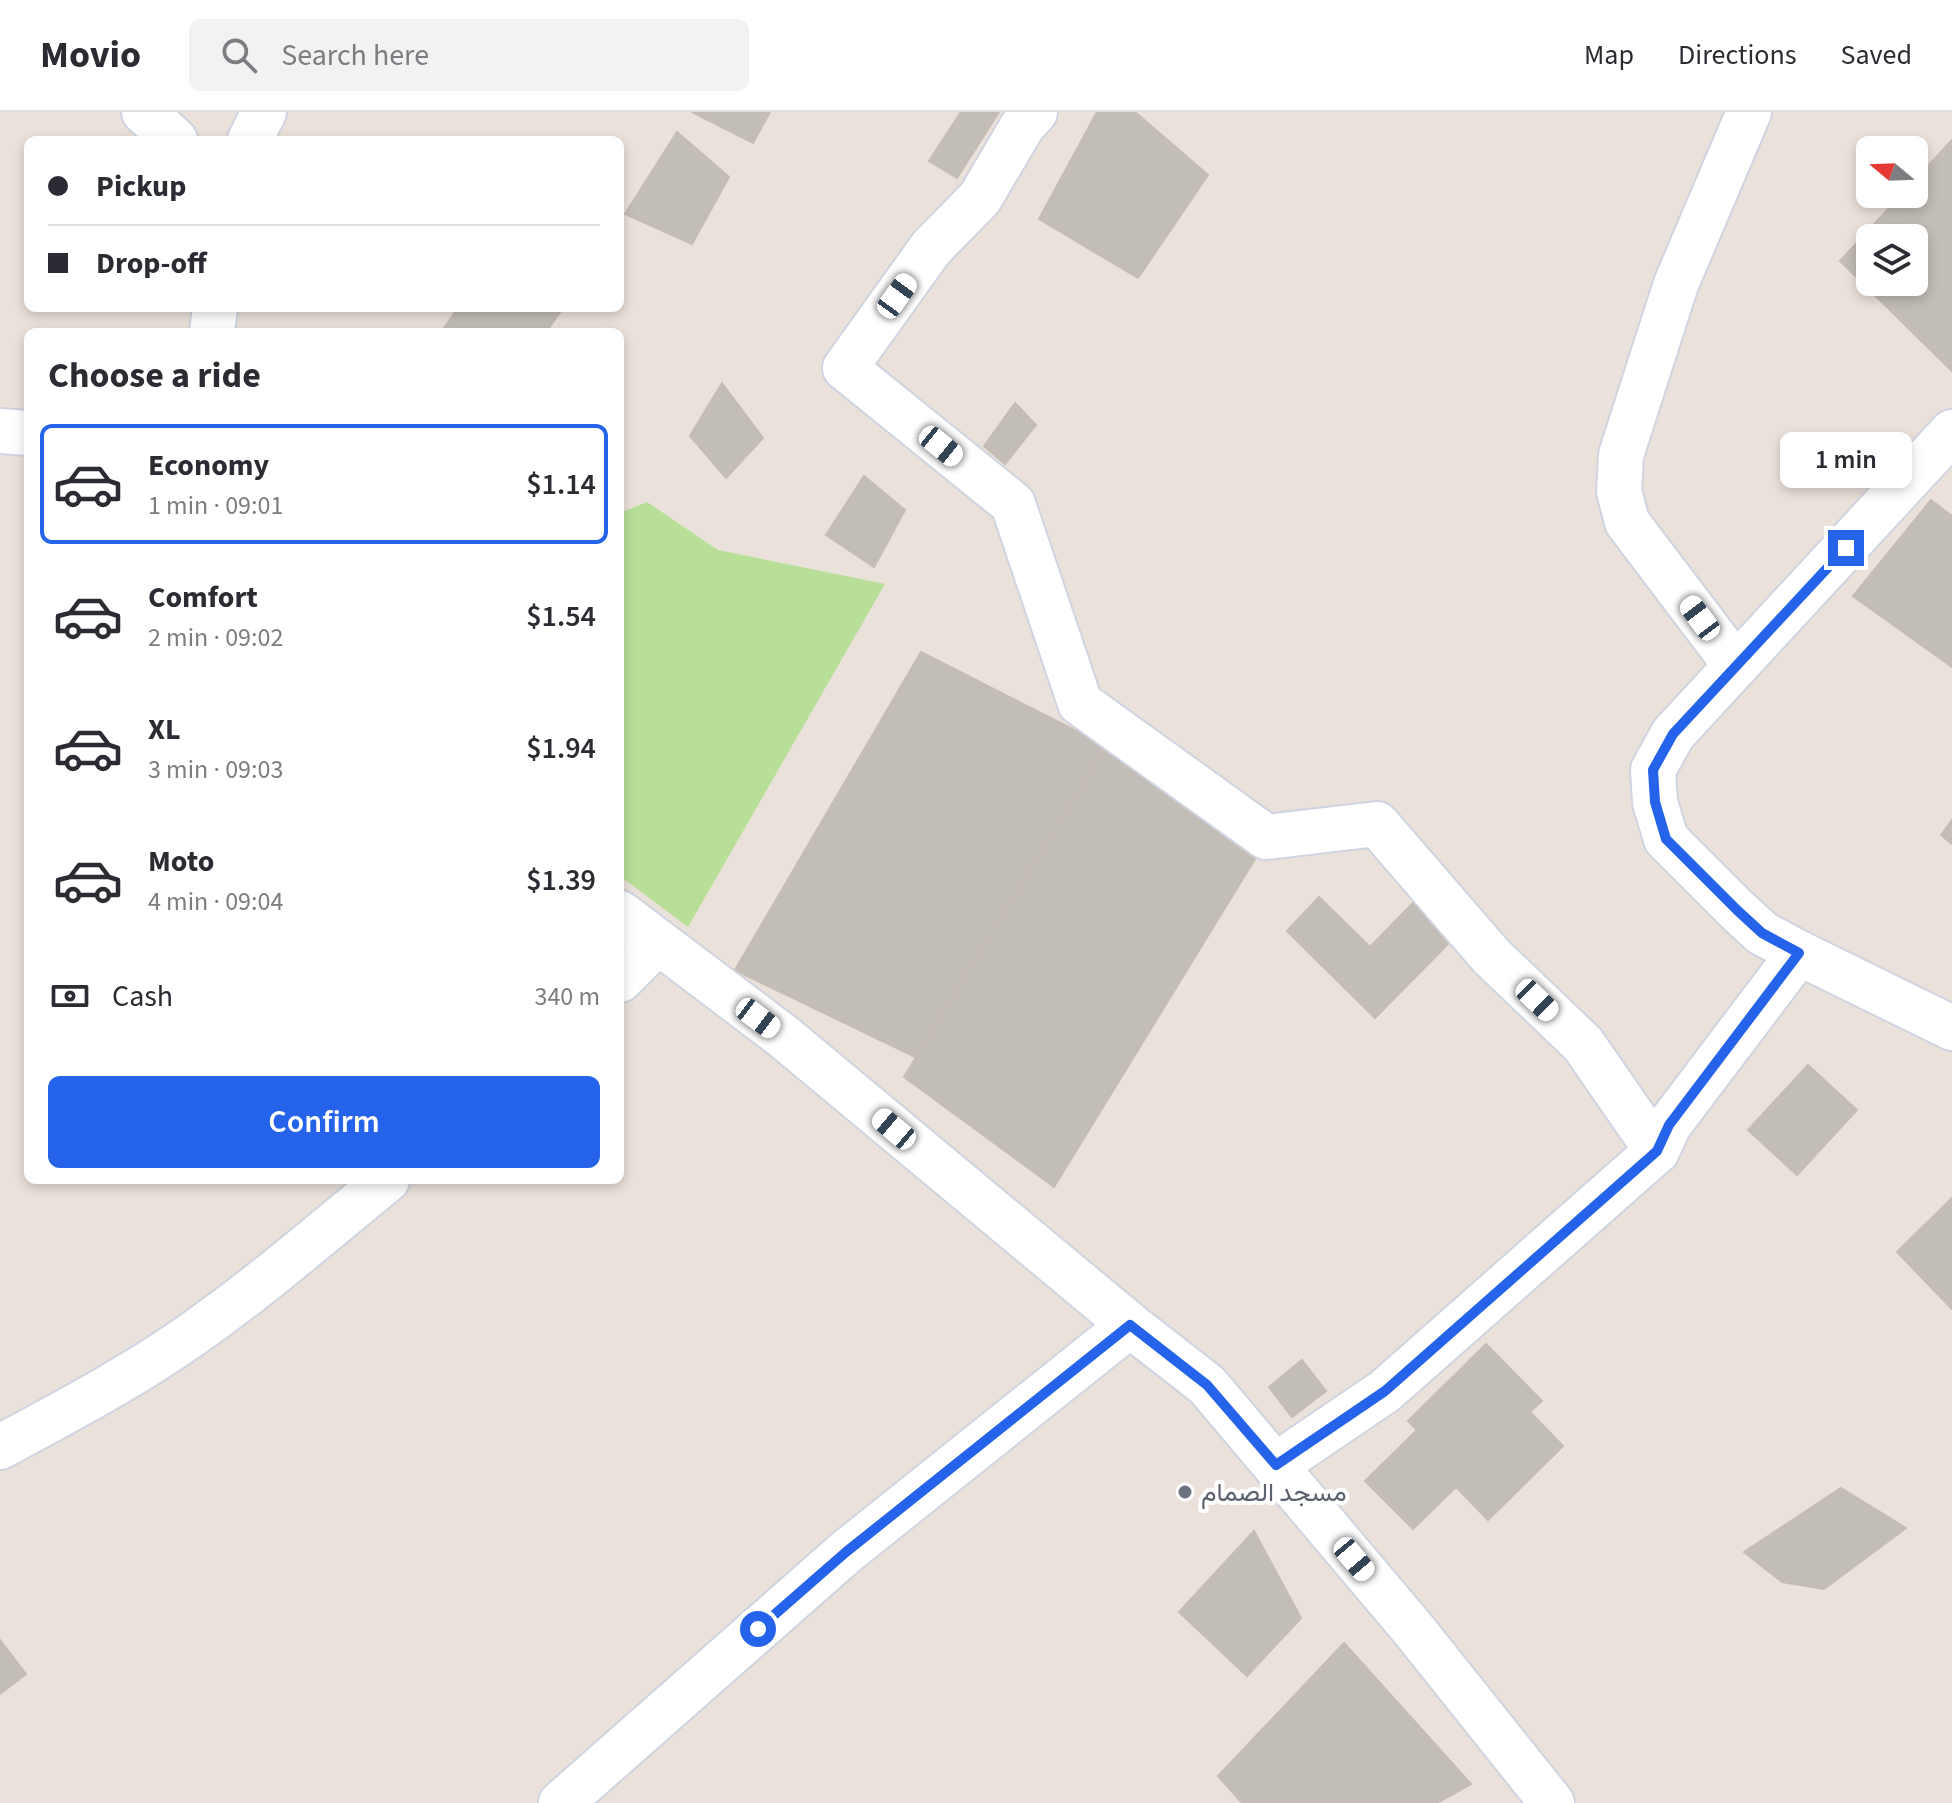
<!DOCTYPE html>
<html lang="en">
<head>
<meta charset="utf-8">
<style>
	:root { --surface:#fff; --page:#f2f2f3; --text:#2b2b33; --muted:#7c7c81; --line:#e1e1e2; --accent:#2563eb }
	body { margin:0; font-family:"Source Sans 3",Vazirmatn,sans-serif; background:var(--page); color:var(--text); height:100vh; display:flex; flex-direction:column; font-size:30px; white-space:nowrap }
	* { box-sizing:border-box; margin:0 }
	p { font-size:26px; color:var(--muted) }
	.icon { flex:none; width:44px; height:44px; fill:none; stroke:currentColor; stroke-width:2; stroke-linecap:round; stroke-linejoin:round }
	.map { position:relative; flex:1; overflow:hidden }
	.side { position:absolute; left:24px; top:216px; width:600px; height:856px; display:flex; flex-direction:column; background:var(--surface); border-radius:12px; box-shadow:0 4px 12px #0003 }
	.side>* { flex:none }
	.hud { position:absolute; left:24px; top:24px; width:600px; height:176px; border-radius:12px; box-shadow:0 4px 12px #0003; display:grid; align-content:center; height:176px; padding:0 24px; background:var(--surface) }
	.needle { width:52px; rotate:289deg }
	.controls { position:absolute; left:1856px; top:24px; display:grid; gap:16px }
	.controls a { display:grid; place-items:center; width:72px; height:72px; border-radius:12px; background:var(--surface); box-shadow:0 4px 12px #0003; font-size:40px }
	.end { position:absolute; width:36px; height:36px; margin:-18px; border:10px solid #2563eb; background:#fff; box-shadow:0 0 0 4px #fff }
	.from { border-radius:50% }
	.bubble { position:absolute; height:56px; border-radius:12px; background:var(--surface); box-shadow:0 4px 12px #0003; font-size:26px; font-weight:600; line-height:56px; text-align:center }
	.car { position:absolute; width:24px; height:48px; margin:-24px -12px; border-radius:10px; box-shadow:0 0 6px 2px #0007; background:linear-gradient(#fff 24%,#345 0 40%,#fff 0 76%,#345 0 86%,#fff 0) }
	.hud b { display:flex; align-items:center; gap:28px; height:76px; font-size:30px }
	.hud b+b { border-top:2px solid var(--line) }
	.hud i { width:20px; height:20px; background:var(--text) }
	ul { padding:0; list-style:none }
	li { display:flex; align-items:center; gap:24px; height:120px; margin:0 16px 12px; padding:0 8px; border:4px solid transparent; border-radius:12px }
	li div { flex:1 }
	li b { display:block; font-size:30px }
	li em { font-style:normal; font-weight:600 }
	li.active { border-color:var(--accent) }
	li>.icon { width:72px; height:72px; stroke-width:1.5 }
	h2 { padding:0 24px; font-size:36px; line-height:96px }
	.pay { display:flex; align-items:center; gap:20px; height:88px; padding:0 24px; font-size:30px }
	.pay p { margin-inline-start:auto }
	.button { display:flex; gap:16px; margin-top:auto; padding:16px 24px }
	.button a { flex:1; height:92px; border-radius:12px; background:var(--accent); color:#fff; font-size:32px; font-weight:600; line-height:92px; text-align:center }
	header { display:flex; align-items:center; gap:48px; box-sizing:border-box; height:112px; padding:0 40px; background:var(--surface); border-bottom:2px solid var(--line) }
	header strong { font-size:38px }
	nav { display:flex; gap:44px; margin-inline-start:auto; font-size:28px }
	.search { width:560px; height:72px; background:var(--page); display:flex; align-items:center; gap:20px; box-sizing:border-box; padding:0 28px; border-radius:12px; color:var(--muted); font-size:30px }
	.map>svg:first-child { display:block }
	.green { fill:#b7df98 }
	.building { fill:#c2bdb6; stroke:#c5bdb4; stroke-width:2; fill-rule:evenodd }
	.lines { fill:none; stroke-linecap:round; stroke-linejoin:round }
	.minor-casing { stroke:#cfd4e0; stroke-width:48 }
	.minor { stroke:#fff; stroke-width:44 }
	.route { stroke:#2563eb; stroke-width:10 }
	.worship-dot { fill:#6b7280; stroke:#fff; stroke-width:3 }
	.labels { text-anchor:middle; dominant-baseline:central; stroke-width:8; stroke-linejoin:round; paint-order:stroke }
	.worship-label { font-size:26px; fill:#5b616d; stroke:#fff; text-anchor:start }
</style>
</head>
<body>
<header>
<strong>Movio</strong>
<div class="search"><svg class="icon" aria-label="search" viewBox="0 0 24 24"><circle cx="10" cy="10" r="6"/><path d="M15 15l6 6"/></svg>Search here</div>
<nav><a>Map</a><a>Directions</a><a>Saved</a></nav>
</header>
<div class="map">
<svg width="1952" height="1691" viewBox="0 0 1952 1691">
	<rect width="100%" height="100%" fill="#eae1da"/>
	<path class="green" d="M647 390 718 438 885 472 688 815 620 764V401Z"/>
	<g class="building">
		<path d="M692 0H770L753 31Z"/>
		<path d="M961 0H999L957 66 929 49Z"/>
		<path d="M1097 0H1135L1208 63 1138 166 1039 107Z"/>
		<path d="M677 20 729 65 692 132 625 102Z"/>
		<path d="M1952 28V259L1840 149 1902 82H1914V69ZM1870 126H1914V170H1870Z"/>
		<path d="M458 196H563L546 220H441Z"/>
		<path d="M722 271 763 326 726 366 690 324Z"/>
		<path d="M1015 291 1036 313 1005 352 984 334Z"/>
		<path d="M864 364 905 398 874 455 826 423Z"/>
		<path d="M1931 388 1952 404V555L1853 484Z"/>
		<path d="M921 540 1106 634 915 945 735 858Z"/>
		<path d="M1106 634 1255 747 1054 1075 904 965Z"/>
		<path d="M1952 708V732L1941 723Z"/>
		<path d="M1319 785 1370 835 1414 790 1452 828 1375 906 1287 819Z"/>
		<path d="M1808 953 1857 998 1797 1063 1748 1018Z"/>
		<path d="M1952 1086V1197L1897 1140Z"/>
		<path d="M1486 1232 1542 1289 1530 1300 1563 1334 1488 1408 1456 1375 1413 1417 1365 1369 1417 1318 1408 1309Z"/>
		<path d="M1302 1248 1326 1279 1292 1305 1269 1275Z"/>
		<path d="M1841 1376 1906 1416 1824 1477 1782 1470 1744 1440Z"/>
		<path d="M1254 1419 1301 1506 1247 1564 1179 1500Z"/>
		<path d="M0 1528 26 1562 0 1582Z"/>
		<path d="M1344 1531 1471 1672 1437 1691H1242L1218 1664Z"/>
	</g>
	<g class="lines">
		<defs>
			<g id="minor">
				<path d="M144 0 175 28"/>
				<path d="M1035 0 1023 13 980 86 931 136 845 256 1013 392 1080 591 1266 725 1377 712 1491 844 1583 932 1657 1039"/>
				<path d="M250 28 264 0"/>
				<path d="M212 220 215 196"/>
				<path d="M0 319 28 321"/>
				<path d="M1952 320 1673 622 1653 658 1655 690 1666 727 1737 798 1762 821 1799 841 1952 916"/>
				<path d="M1736 554 1627 410 1619 379 1621 343 1676 172 1749 0"/>
				<path d="M620 801 784 925 1130 1213 1207 1273 1413 1517 1552 1691"/>
				<path d="M620 868 657 831"/>
				<path d="M0 1335C65 1300 130 1266 190 1224 259 1176 322 1121 387 1068"/>
				<path d="M1276 1353 1385 1279 1657 1039 1669 1013 1799 841"/>
				<path d="M561 1691 846 1440 1130 1213"/>
			</g>
		</defs>
		<use href="#minor" class="minor-casing"/>
		<use href="#minor" class="minor"/>
	</g>
	<g class="lines">
		<path class="route" d="M758 1517 846 1440 1130 1213 1207 1273 1276 1353 1385 1279 1657 1039 1669 1013 1799 841 1762 821 1737 798 1666 727 1655 690 1653 658 1673 622 1846 436"/>
	</g>
	<circle class="worship-dot" cx="1185" cy="1380" r="8"/>
	<g class="labels">
		<g class="worship-label">
			<text x="1201" y="1380">مسجد الصمام</text>
		</g>
	</g>
</svg>
<div class="controls">
<a><svg class="needle" viewBox="-14 -14 28 28"><path d="M0-13l5 13h-10z" fill="#e53935"/><path d="M0 13l5-13h-10z" fill="#7c7c81"/></svg></a>
<a><svg class="icon" aria-label="layers" viewBox="0 0 24 24"><path d="M12 4l9 5-9 5-9-5zM3 14l9 5 9-5"/></svg></a>
</div>
<i class="end from" style="left:758px;top:1517px"></i>
<i class="end" style="left:1846px;top:436px"></i>
<div class="bubble" style="left:1780px;top:320px;width:132px">1 min</div>
<i class="car" style="left:897px;top:184px;rotate:36deg"></i>
<i class="car" style="left:941px;top:334px;rotate:129deg"></i>
<i class="car" style="left:1700px;top:506px;rotate:323deg"></i>
<i class="car" style="left:1537px;top:888px;rotate:134deg"></i>
<i class="car" style="left:758px;top:906px;rotate:127deg"></i>
<i class="car" style="left:894px;top:1017px;rotate:310deg"></i>
<i class="car" style="left:1354px;top:1447px;rotate:140deg"></i>
<div class="hud">
<b><i class="from"></i>Pickup</b>
<b><i></i>Drop-off</b>
</div>
<section class="side">
<h2>Choose a ride</h2>
<ul>
<li class="active"><svg class="icon" aria-label="car" viewBox="0 0 24 24"><path d="M5 17H2v-5l4-1 3-4h7l3 4 3 1v5h-3M9 17h6M6 11h13"/><circle cx="7" cy="17" r="2"/><circle cx="17" cy="17" r="2"/></svg><div><b>Economy</b><p>1 min · 09:01</p></div><em>$1.14</em></li>
<li><svg class="icon" aria-label="car" viewBox="0 0 24 24"><path d="M5 17H2v-5l4-1 3-4h7l3 4 3 1v5h-3M9 17h6M6 11h13"/><circle cx="7" cy="17" r="2"/><circle cx="17" cy="17" r="2"/></svg><div><b>Comfort</b><p>2 min · 09:02</p></div><em>$1.54</em></li>
<li><svg class="icon" aria-label="car" viewBox="0 0 24 24"><path d="M5 17H2v-5l4-1 3-4h7l3 4 3 1v5h-3M9 17h6M6 11h13"/><circle cx="7" cy="17" r="2"/><circle cx="17" cy="17" r="2"/></svg><div><b>XL</b><p>3 min · 09:03</p></div><em>$1.94</em></li>
<li><svg class="icon" aria-label="car" viewBox="0 0 24 24"><path d="M5 17H2v-5l4-1 3-4h7l3 4 3 1v5h-3M9 17h6M6 11h13"/><circle cx="7" cy="17" r="2"/><circle cx="17" cy="17" r="2"/></svg><div><b>Moto</b><p>4 min · 09:04</p></div><em>$1.39</em></li>
</ul>
<div class="pay"><svg class="icon" aria-label="cash" viewBox="0 0 24 24"><path d="M3 7h18v10H3z"/><circle cx="12" cy="12" r="2"/></svg>Cash<p>340 m</p></div>
<div class="button"><a>Confirm</a></div>
</section>
</div>
</body>
</html>
